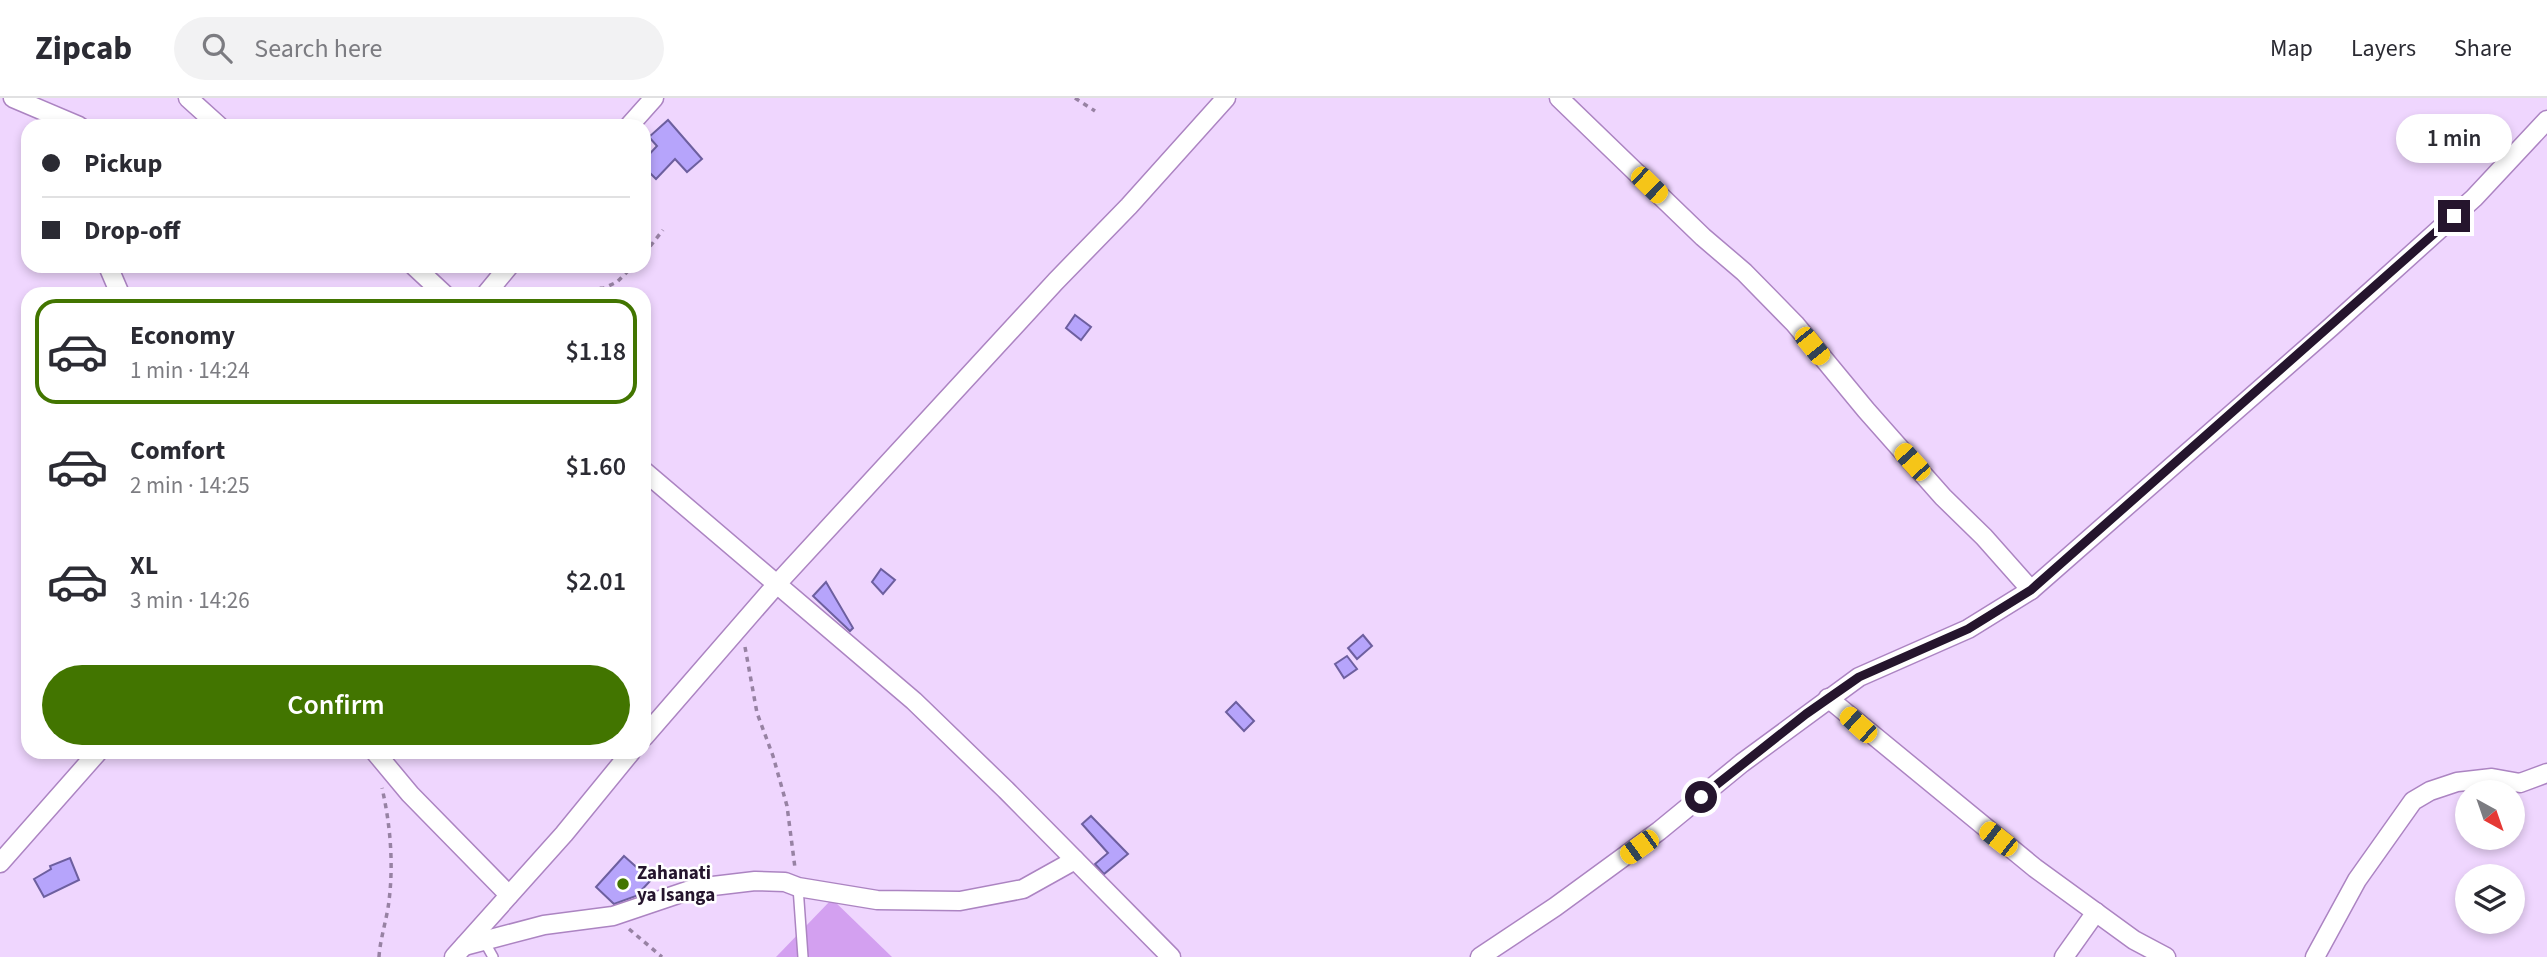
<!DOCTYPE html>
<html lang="en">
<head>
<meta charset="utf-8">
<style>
	:root { --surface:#fff; --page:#f2f2f3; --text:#2b2b33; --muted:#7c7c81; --line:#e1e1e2; --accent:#427500 }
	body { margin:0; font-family:"Source Sans 3",sans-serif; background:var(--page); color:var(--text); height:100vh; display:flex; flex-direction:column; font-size:26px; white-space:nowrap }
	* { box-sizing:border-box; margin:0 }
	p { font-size:23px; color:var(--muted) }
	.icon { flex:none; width:38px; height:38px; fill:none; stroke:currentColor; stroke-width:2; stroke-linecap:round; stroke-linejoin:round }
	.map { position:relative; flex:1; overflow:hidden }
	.sheet { position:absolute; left:21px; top:189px; width:630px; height:472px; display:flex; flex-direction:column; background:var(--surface); border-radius:21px; box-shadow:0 4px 10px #0003 }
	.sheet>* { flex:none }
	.top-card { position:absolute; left:21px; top:21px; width:630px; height:154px; border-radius:21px; box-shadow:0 4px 10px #0003; display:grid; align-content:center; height:154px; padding:0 21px; background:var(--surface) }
	.needle { width:46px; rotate:140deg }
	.tools { position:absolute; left:2455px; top:682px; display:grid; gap:14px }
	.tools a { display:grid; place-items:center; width:70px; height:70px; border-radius:50%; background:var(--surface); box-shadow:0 4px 10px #0003; font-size:35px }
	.end { position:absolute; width:32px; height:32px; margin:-16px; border:9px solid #25152d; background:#fff; box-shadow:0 0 0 4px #fff }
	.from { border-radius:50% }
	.bubble { position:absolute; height:49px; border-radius:24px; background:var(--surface); box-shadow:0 4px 10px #0003; font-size:23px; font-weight:600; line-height:49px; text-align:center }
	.car { position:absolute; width:21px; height:42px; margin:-21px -10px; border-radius:9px; box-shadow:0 0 5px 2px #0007; background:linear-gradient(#f5c518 24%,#345 0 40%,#f5c518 0 76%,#345 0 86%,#f5c518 0) }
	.top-card b { display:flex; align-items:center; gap:24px; height:66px; font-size:26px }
	.top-card b+b { border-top:2px solid var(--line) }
	.top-card i { width:18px; height:18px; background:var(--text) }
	ul { padding:12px 0 0; list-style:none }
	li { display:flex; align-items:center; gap:21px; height:105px; margin:0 14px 10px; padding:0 7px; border:4px solid transparent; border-radius:21px }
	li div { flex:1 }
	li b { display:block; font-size:26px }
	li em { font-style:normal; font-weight:600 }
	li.selected { border-color:var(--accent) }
	li>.icon { width:63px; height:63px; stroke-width:1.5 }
	.action { display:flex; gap:14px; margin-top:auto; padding:14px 21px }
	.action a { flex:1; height:80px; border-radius:42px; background:var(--accent); color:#fff; font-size:28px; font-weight:600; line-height:80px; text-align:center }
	header { display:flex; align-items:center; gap:42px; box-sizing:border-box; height:98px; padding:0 35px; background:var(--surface); border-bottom:2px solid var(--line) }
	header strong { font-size:33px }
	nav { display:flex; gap:38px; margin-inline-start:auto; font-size:24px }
	.search { width:490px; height:63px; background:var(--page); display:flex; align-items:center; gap:18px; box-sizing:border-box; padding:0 24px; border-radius:38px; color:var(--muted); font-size:26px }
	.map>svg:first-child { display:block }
	.green { fill:#d3a0f0 }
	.building { fill:#b6a4fb; stroke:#6d5f9f; stroke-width:2 }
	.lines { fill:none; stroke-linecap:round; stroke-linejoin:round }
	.lane-casing { stroke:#ac84c2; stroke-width:12 }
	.street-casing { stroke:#ac84c2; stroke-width:21 }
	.path { stroke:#9782a3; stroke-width:3.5; stroke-dasharray:5 5; stroke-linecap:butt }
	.lane { stroke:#fff; stroke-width:9 }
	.street { stroke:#fff; stroke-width:18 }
	.route { stroke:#25152d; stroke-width:9 }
	.poi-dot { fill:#427500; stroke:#fff; stroke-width:2.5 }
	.labels { text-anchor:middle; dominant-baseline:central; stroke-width:5; stroke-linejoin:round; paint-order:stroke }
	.poi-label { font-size:19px; font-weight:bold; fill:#25152d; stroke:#fff; text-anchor:start }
</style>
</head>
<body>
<header>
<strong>Zipcab</strong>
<div class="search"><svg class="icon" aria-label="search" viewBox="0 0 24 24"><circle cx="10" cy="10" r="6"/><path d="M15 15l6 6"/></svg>Search here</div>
<nav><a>Map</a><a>Layers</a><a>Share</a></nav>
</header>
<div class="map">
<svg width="2547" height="859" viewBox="0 0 2547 859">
	<rect width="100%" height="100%" fill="#efd6fe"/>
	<path class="green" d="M832 801 892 859H776Z"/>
	<g class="building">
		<path d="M668 22 702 61 687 74 675 61 656 81 644 69V62L657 48 649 39Z"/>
		<path d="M1075 217 1091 229 1081 242 1066 230Z"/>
		<path d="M881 471 895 482 883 496 872 484Z"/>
		<path d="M826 484 853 530 850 533 813 498Z"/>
		<path d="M1363 537 1372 548 1357 561 1348 550Z"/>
		<path d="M1347 558 1357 571 1344 580 1335 566Z"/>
		<path d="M1236 604 1254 623 1244 633 1226 614Z"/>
		<path d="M1091 718 1128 756 1104 776 1095 766 1108 755 1082 726Z"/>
		<path d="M624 758 651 782 636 798 614 806 596 789Z"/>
		<path d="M70 760 79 782 44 799 34 781 51 771 50 768Z"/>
	</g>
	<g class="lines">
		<defs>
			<g id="lane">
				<path d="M798 789 803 859"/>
				<path d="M484 843 493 859"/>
			</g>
			<g id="street">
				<path d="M13 0 79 28"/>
				<path d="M188 0 219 28"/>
				<path d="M1559 0 1703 139 1744 174 1795 226 1866 312 1943 399 1984 439 2031 492"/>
				<path d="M629 28 654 0"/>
				<path d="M108 168 120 196"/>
				<path d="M414 168 444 196"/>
				<path d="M486 196 509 168"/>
				<path d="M644 373 914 603 1006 692 1171 859"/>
				<path d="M1828 600 2035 770 2134 842 2166 859"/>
				<path d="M644 639 776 487 1056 183 1129 108 1226 0"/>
				<path d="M375 654 410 696 509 797"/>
				<path d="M0 765 98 654"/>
				<path d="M464 848 544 827 613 818 696 790 755 783 785 784 798 789 877 802 960 803 1023 791 1075 762"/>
				<path d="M454 859 564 736 631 654"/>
				<path d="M1480 859 1555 809 1659 733 1742 665 1859 579 1968 531 2031 492 2331 229 2474 100 2547 22"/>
				<path d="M2064 859 2096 814"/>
				<path d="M2315 859 2357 782 2413 703 2430 693 2457 684 2492 680 2520 685 2547 675"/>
			</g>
		</defs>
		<use href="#lane" class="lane-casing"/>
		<use href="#street" class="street-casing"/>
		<g class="path">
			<path d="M1075 0 1095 13"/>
			<path d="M644 156 663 132"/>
			<path d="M530 196 604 190 617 184 633 168"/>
			<path d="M745 549 757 615 773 658 787 708 795 770"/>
			<path d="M629 831 662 859"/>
			<path d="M379 859C380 843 385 827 388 810 394 771 391 729 382 690"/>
		</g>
		<use href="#lane" class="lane"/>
		<use href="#street" class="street"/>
	</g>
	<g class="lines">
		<path class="route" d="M1701 699 1806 616 1859 579 1968 531 2031 492 2454 118"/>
	</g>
	<circle class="poi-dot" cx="623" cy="786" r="7"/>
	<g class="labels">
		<g class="poi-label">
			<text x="637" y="775">Zahanati<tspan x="637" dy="22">ya Isanga</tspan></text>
		</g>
	</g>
</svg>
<div class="tools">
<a><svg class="needle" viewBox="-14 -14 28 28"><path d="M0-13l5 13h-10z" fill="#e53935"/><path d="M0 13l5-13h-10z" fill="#7c7c81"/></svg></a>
<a><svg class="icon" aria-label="layers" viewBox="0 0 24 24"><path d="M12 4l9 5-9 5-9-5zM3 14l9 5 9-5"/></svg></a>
</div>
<i class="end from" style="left:1701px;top:699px"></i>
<i class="end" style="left:2454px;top:118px"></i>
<div class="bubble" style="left:2396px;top:16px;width:116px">1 min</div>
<i class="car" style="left:1649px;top:87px;rotate:134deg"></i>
<i class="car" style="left:1812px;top:248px;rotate:141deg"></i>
<i class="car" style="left:1912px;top:364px;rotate:318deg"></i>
<i class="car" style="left:1858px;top:627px;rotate:312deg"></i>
<i class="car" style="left:1998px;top:741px;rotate:308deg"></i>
<i class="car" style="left:1639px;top:749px;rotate:234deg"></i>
<div class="top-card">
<b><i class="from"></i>Pickup</b>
<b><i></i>Drop-off</b>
</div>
<section class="sheet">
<ul>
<li class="selected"><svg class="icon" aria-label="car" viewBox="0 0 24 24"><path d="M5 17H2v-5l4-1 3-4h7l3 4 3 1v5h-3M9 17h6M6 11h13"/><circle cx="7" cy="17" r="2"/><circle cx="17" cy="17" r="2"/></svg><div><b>Economy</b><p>1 min · 14:24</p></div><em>$1.18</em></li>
<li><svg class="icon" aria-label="car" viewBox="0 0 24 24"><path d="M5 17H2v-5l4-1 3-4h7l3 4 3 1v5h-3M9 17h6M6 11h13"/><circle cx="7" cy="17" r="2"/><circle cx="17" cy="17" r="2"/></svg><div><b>Comfort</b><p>2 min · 14:25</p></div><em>$1.60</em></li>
<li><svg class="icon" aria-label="car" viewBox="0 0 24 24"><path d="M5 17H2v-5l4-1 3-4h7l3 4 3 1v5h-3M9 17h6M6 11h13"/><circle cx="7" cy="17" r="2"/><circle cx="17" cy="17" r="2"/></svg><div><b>XL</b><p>3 min · 14:26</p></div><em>$2.01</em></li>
</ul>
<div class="action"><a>Confirm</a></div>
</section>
</div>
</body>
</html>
